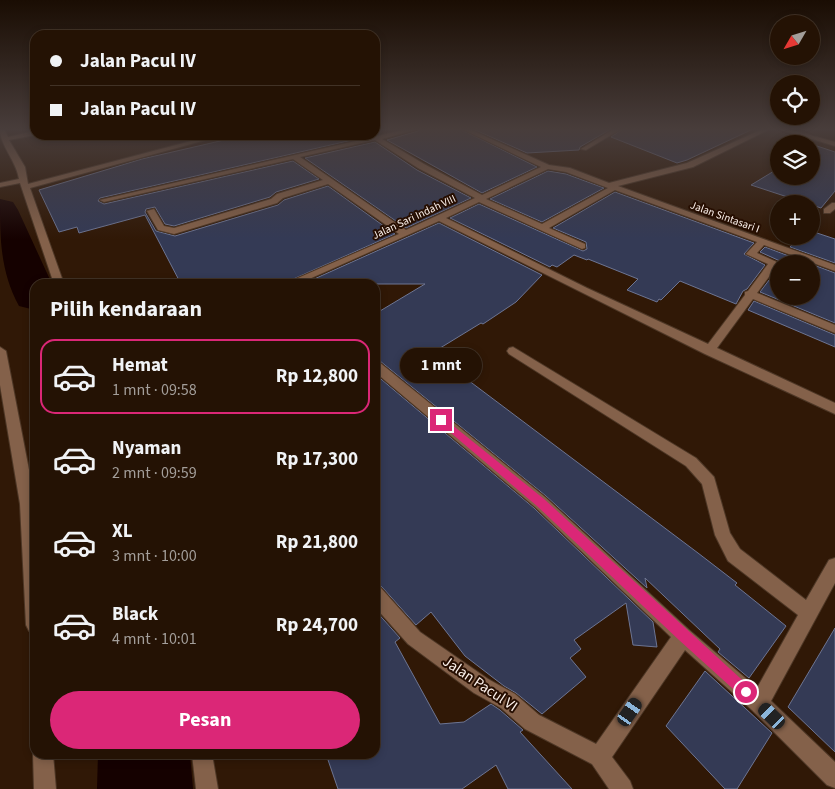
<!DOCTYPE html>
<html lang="id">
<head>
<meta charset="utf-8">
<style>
	:root { --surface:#241204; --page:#302013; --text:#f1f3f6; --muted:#a39e9a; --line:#413226; --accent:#db2777 }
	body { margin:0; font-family:"Source Sans 3",sans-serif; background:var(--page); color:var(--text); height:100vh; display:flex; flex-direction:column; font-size:19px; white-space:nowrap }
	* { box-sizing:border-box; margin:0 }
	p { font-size:16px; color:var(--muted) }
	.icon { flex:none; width:28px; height:28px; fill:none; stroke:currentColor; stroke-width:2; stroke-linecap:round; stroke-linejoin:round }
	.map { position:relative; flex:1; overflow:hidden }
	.details { position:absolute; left:30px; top:279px; width:350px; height:480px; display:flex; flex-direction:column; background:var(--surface); border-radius:15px; box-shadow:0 2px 8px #0003,0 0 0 1px var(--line) }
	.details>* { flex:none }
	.hud { position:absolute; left:30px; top:30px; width:350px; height:110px; border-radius:15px; box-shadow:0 2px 8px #0003,0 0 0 1px var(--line); display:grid; align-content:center; height:110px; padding:0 20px; background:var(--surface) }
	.needle { width:32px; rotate:231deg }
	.buttons { position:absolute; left:770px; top:15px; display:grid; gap:10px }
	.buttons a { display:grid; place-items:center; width:50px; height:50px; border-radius:50%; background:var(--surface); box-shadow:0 2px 8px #0003,0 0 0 1px var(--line); font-size:25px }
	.end { position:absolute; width:22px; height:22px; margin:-11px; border:6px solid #db2777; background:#fff; box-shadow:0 0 0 2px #fff }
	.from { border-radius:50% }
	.bubble { position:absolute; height:35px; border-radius:18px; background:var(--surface); box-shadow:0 2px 8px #0003,0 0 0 1px var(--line); font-size:16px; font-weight:700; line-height:35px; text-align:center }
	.car { position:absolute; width:15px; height:30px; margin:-15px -8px; border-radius:6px; box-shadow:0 0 4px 1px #0007; background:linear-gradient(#222 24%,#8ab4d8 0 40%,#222 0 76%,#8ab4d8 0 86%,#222 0) }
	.hud b { display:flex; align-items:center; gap:18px; height:48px; font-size:19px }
	.hud b+b { border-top:1px solid var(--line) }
	.hud i { width:12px; height:12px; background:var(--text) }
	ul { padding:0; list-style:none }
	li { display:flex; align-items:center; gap:15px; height:75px; margin:0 10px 8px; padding:0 10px; border:2px solid transparent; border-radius:15px }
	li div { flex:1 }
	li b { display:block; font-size:19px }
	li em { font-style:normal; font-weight:700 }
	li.active { border-color:var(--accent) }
	li>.icon { width:45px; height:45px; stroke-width:1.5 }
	h2 { padding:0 20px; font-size:22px; line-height:60px }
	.button { display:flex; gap:10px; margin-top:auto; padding:10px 20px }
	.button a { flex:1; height:58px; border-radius:30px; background:var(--accent); color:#fff; font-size:20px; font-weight:700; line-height:58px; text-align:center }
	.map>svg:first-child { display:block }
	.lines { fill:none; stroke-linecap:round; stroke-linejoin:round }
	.river { fill:#150100; fill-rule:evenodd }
	.building { fill:#343a55; stroke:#6d7593 }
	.minor-casing { stroke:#4d3726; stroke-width:2 }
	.tertiary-casing { stroke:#4d3726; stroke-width:2 }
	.minor { fill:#84614a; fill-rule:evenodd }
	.tertiary { fill:#84614a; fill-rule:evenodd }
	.route { fill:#db2777 }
	.labels { text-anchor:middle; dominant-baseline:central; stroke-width:4; stroke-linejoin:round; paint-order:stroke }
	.far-street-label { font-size:11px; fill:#fdf2ec; stroke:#260e01 }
	.near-street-label { font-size:15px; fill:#fdf2ec; stroke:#260e01 }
</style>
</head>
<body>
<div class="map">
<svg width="835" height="789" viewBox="0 0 835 789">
	<rect width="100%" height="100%" fill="#301806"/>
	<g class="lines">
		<g class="river">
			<path d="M0 199 13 202 18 210 52 284H35V310L19 306C0 271 0 238 0 199Z"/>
			<path d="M98 754H190L193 789H97Z"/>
		</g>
	</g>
	<g class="building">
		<path d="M420 129H460L537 167 482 193 387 140 418 131Z"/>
		<path d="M473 129H611L580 147 579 150 527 153Z"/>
		<path d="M623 129H753L687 160 677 163 611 137Z"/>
		<path d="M246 135H374L100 198 98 201 104 204 293 161 319 179 276 192 270 197 174 226 165 224 155 207 146 209 145 212 156 231 175 236 278 205 284 200 328 186 395 234 282 284H181L145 215 79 233 77 227 59 232 39 190 142 159Z"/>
		<path d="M375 142 417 170 471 198 406 228 305 158Z"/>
		<path d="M814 145 835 152V191L821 208 751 185 779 168V176H811V147Z"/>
		<path d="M548 171 566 174 604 188 542 222 490 199Z"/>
		<path d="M615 192 754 243 744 254 765 265 747 289 743 291 736 304 680 281 661 300 659 299 657 302 627 290 638 279 588 259 587 260 574 255 557 267 552 265 550 267 450 218 479 204 583 251 587 249 586 242 553 228Z"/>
		<path d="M439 223 542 275 516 302 483 324 481 323 432 353 698 553 737 583 735 585 786 626 749 678 718 652 720 649 645 578 647 588 546 496 380 361 375 359V314L425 284H303Z"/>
		<path d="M811 231 835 239V263L790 247 800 236H811Z"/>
		<path d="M765 247 810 264H781L780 261 760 252Z"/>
		<path d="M811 264 835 273V323L760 292 779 267V296H811Z"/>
		<path d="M754 301 835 335V347L748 310Z"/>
		<path d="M375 374 534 508 653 622 657 647 633 645 626 603 574 640 581 649 570 658 586 677 542 714 516 693 504 686 465 656 431 612 416 625 382 587 375 583Z"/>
		<path d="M375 610 400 638 395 642 440 724 464 722 491 704 500 710 523 730 520 732 572 789H508L496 765 462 789H338L326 754H375Z"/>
		<path d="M835 628V752L788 707Z"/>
		<path d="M705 671 772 733 737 789H725L666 726Z"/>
	</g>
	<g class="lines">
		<defs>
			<g id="minor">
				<path d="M0 129H4L8 137 35 131V135L9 140 25 167 28 184 214 135H224L30 188 64 284H54L20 183 0 187V183L19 179C16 160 0 146 0 129Z"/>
				<path d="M408 129H418L382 139 424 164 482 195 541 167 462 129H469L549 165 570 168 609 183 687 163 763 129H770L693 167 618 186 835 265V271L764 245 757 253 779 263 757 293 835 325V333L753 299 717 348 835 403V414L705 354 439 221 298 284H284L399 234 328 184 283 198 277 203 174 234 158 230 147 211 154 209 164 226 174 228 271 199 277 194 323 180 293 159 104 202 100 200ZM375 140 418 168 475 198 406 230 300 157ZM548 169 566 172 608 188 542 224 486 199ZM615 190 757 242 746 254 768 264 748 291 745 292V295L708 344 587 288 446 218 479 202 582 249 585 248V244L549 228Z"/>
				<path d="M614 129H621L586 150 581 149Z"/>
				<path d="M832 203H835V209L830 213H824V209Z"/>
				<path d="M0 347 6 351 35 501V634L29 631 26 625 20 504 0 385Z"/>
				<path d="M513 347 696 458 714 477 730 533 740 549 806 600 829 560 835 558V583L771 701 835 762V788L827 785 752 710 685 650 612 757 630 781 633 789H609L592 764 525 729 501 708 474 693 408 644 375 607V585L381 588 420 632 488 679 515 694 539 715 596 744 671 637 535 507 375 372V361L379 362 545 497 689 630 757 688 798 615 728 561 715 535 702 484 686 466 509 354 507 351 509 348Z"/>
				<path d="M35 748V754H53L56 789H34L33 754Z"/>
				<path d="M192 754H212L218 789H196Z"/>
			</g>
			<path id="tertiary" d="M779 129H788L835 142V146Z"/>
		</defs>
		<use href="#minor" class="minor-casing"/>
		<use href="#tertiary" class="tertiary-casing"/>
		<use href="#minor" class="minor"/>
		<use href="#tertiary" class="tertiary"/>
	</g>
	<linearGradient id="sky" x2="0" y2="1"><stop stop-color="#1a0d03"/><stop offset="0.54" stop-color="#483d3b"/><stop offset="1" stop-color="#483d3b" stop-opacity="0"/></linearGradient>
	<rect width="835" height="239" fill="url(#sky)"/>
	<path class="route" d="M441 416 544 499 751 688 753 692 751 697 746 699 742 697 679 640 537 506 438 422V417Z"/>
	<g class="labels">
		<g class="far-street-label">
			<text transform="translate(414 217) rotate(-25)">Jalan Sari Indah VIII</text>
			<text transform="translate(725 217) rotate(20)">Jalan Sintasari I</text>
		</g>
		<g class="near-street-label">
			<text transform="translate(480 684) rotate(34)">Jalan Pacul VI</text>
		</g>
	</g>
</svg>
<div class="buttons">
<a><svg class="needle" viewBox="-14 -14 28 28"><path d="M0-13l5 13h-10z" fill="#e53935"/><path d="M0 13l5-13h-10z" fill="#a39e9a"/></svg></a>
<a><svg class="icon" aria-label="locate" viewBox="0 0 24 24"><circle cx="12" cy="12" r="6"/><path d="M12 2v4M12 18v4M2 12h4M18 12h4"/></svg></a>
<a><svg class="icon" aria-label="layers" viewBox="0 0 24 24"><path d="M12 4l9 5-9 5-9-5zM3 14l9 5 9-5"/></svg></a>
<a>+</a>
<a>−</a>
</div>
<i class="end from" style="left:746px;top:692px"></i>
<i class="end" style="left:441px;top:420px"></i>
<div class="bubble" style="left:400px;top:348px;width:82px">1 mnt</div>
<i class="car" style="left:630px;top:712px;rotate:35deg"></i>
<i class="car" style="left:772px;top:716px;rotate:314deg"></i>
<div class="hud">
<b><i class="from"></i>Jalan Pacul IV</b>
<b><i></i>Jalan Pacul IV</b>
</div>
<section class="details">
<h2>Pilih kendaraan</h2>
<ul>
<li class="active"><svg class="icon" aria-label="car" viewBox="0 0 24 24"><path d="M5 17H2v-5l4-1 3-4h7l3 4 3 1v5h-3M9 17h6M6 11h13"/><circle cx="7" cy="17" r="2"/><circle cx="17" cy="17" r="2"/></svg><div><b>Hemat</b><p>1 mnt · 09:58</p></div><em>Rp 12,800</em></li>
<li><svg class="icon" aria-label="car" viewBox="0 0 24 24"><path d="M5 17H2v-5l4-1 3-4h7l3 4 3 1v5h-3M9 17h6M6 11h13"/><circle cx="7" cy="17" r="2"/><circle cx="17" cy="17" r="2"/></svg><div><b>Nyaman</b><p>2 mnt · 09:59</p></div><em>Rp 17,300</em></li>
<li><svg class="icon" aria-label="car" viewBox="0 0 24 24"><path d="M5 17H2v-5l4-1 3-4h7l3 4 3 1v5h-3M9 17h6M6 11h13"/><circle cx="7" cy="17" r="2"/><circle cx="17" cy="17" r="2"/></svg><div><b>XL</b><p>3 mnt · 10:00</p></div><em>Rp 21,800</em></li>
<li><svg class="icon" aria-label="car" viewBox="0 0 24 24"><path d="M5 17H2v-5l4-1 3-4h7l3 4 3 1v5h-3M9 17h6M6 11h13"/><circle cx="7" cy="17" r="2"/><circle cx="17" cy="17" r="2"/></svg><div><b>Black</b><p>4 mnt · 10:01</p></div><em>Rp 24,700</em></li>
</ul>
<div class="button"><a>Pesan</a></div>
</section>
</div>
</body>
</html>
